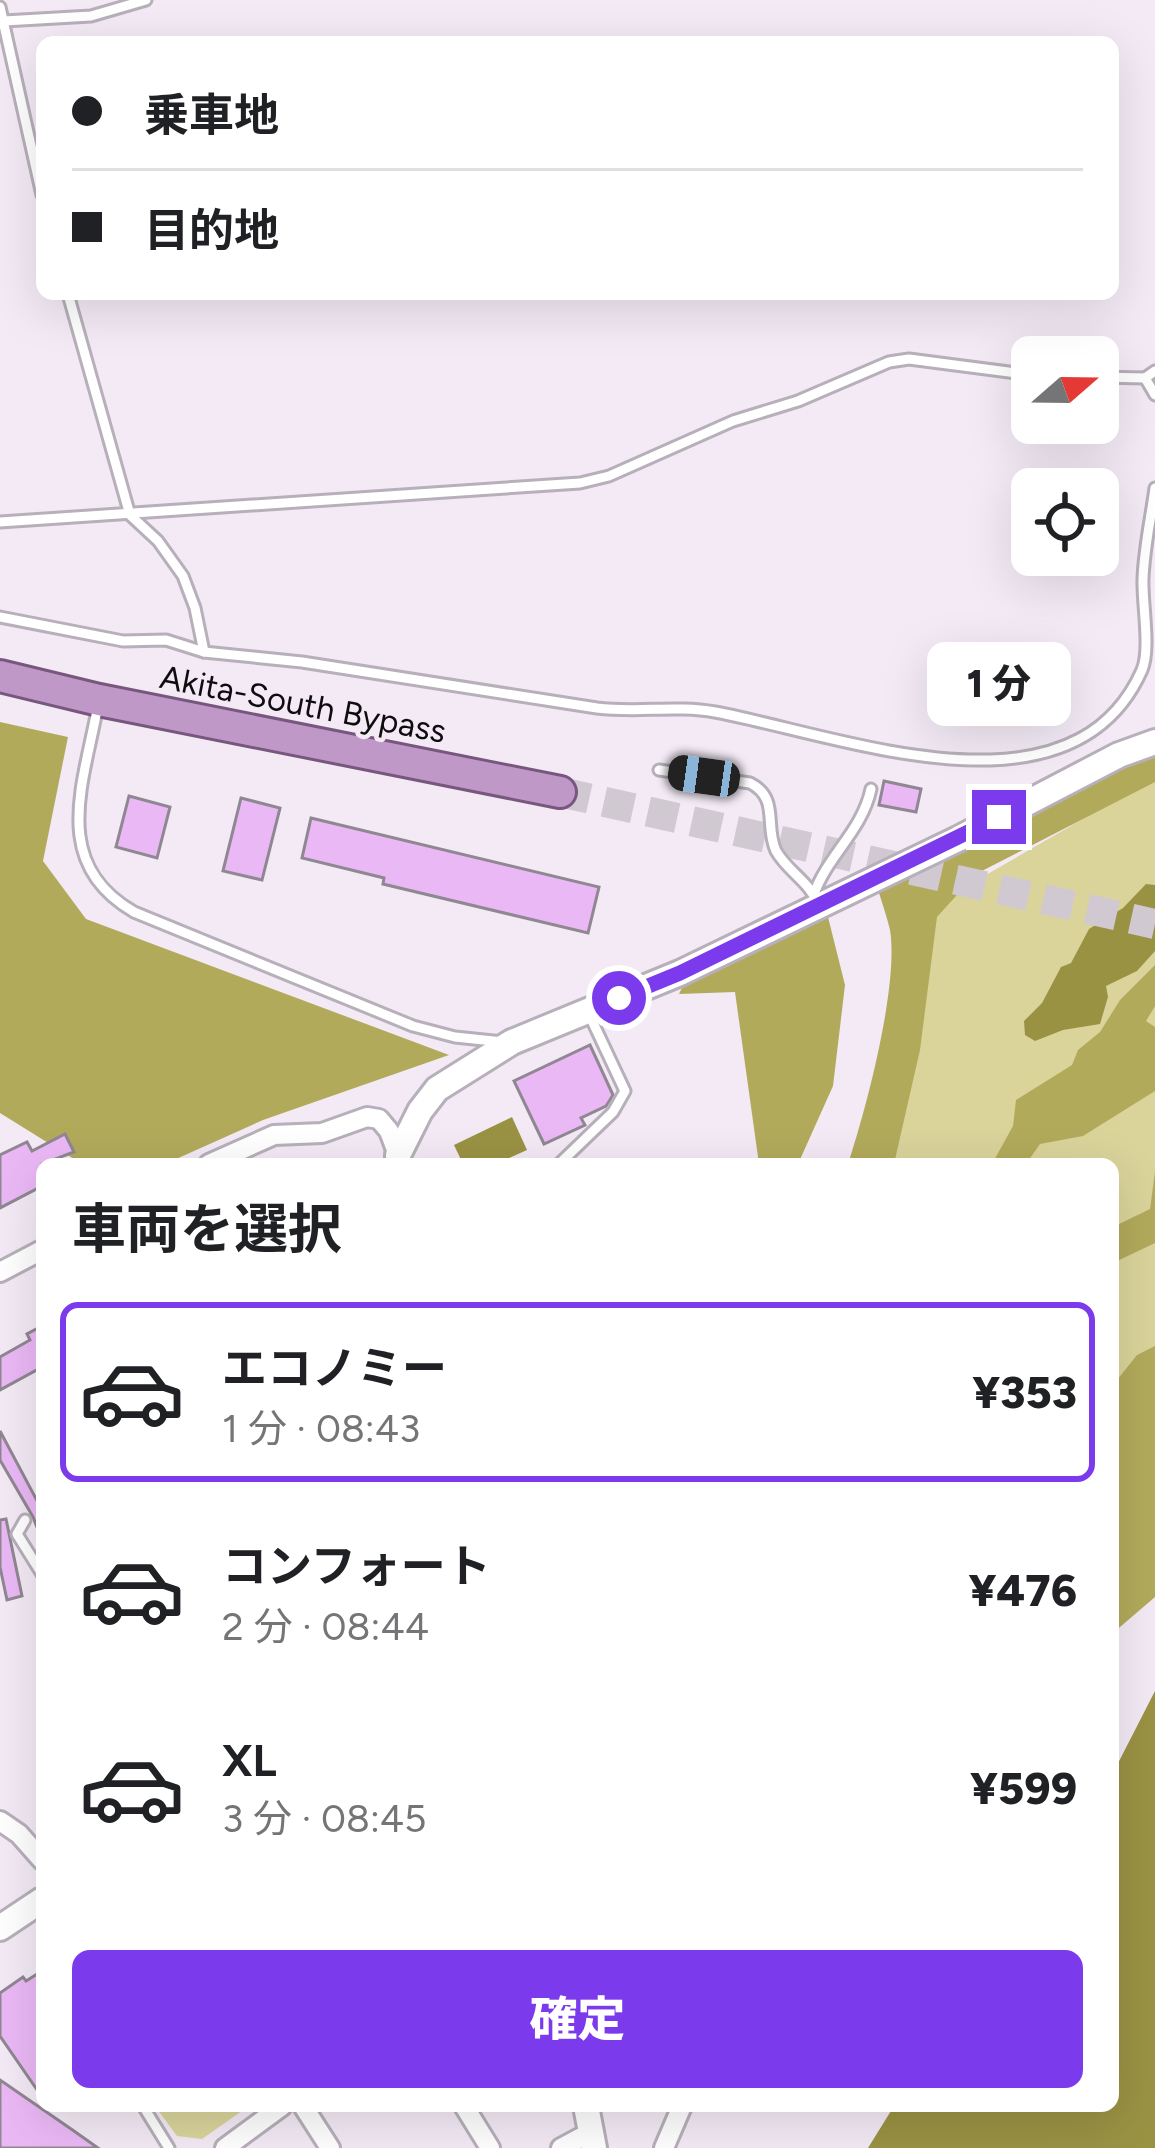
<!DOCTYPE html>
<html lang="ja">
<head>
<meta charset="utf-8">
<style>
	:root { --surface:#fff; --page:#f2f2f2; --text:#202124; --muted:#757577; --line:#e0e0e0; --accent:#7c3aed }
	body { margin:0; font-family:Figtree,"Noto Sans JP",sans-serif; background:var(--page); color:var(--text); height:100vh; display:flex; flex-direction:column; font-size:45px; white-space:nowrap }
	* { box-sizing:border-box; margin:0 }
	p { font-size:39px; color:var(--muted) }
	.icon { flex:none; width:66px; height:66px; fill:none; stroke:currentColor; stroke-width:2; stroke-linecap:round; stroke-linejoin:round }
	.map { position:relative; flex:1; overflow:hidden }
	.details { position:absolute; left:36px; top:1158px; width:1083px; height:954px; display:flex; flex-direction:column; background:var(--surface); border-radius:18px; box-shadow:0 12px 48px #0002 }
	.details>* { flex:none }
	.guide { position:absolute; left:36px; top:36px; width:1083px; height:264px; border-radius:18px; box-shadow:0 12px 48px #0002; display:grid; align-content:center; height:264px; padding:0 36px; background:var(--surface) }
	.needle { width:78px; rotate:70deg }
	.tools { position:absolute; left:1011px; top:336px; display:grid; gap:24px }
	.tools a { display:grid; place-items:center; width:108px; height:108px; border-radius:18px; background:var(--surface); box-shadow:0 12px 48px #0002; font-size:60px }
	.end { position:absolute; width:54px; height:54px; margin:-27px; border:15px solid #7c3aed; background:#fff; box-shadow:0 0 0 6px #fff }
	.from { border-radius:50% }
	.bubble { position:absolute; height:84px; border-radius:18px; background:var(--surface); box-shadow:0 12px 48px #0002; font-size:39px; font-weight:800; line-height:84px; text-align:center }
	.car { position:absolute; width:36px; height:72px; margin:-36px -18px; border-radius:15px; box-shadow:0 0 9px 3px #0007; background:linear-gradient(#222 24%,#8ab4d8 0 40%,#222 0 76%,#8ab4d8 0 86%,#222 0) }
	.guide b { display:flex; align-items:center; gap:42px; height:114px; font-size:45px }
	.guide b+b { border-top:3px solid var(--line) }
	.guide i { width:30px; height:30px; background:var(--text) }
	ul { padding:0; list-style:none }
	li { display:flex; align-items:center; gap:36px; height:180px; margin:0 24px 18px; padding:0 12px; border:6px solid transparent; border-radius:18px }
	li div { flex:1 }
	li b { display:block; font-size:45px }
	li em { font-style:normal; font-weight:800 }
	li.selected { border-color:var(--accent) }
	li>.icon { width:108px; height:108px; stroke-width:1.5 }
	h2 { padding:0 36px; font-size:54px; line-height:144px }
	.primary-button { display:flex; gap:24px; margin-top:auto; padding:24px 36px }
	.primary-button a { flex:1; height:138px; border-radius:18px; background:var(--accent); color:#fff; font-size:48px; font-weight:800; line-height:138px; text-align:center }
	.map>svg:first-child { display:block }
	.green { fill:#dad49b }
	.forest { fill:#b2aa5b }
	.water { fill:#9a9243 }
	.building { fill:#ebb8f6; stroke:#8f8791; stroke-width:3 }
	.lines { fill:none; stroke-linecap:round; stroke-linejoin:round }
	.trunk-tunnel { stroke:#d1c9d2; stroke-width:30; stroke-dasharray:30 15; stroke-linecap:butt }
	.service-casing { stroke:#b7afb9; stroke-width:15 }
	.minor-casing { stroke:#b7afb9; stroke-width:24 }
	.tertiary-casing { stroke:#b7afb9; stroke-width:30 }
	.trunk-casing { stroke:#78577f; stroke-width:36 }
	.service { stroke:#fff; stroke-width:9 }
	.minor { stroke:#fff; stroke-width:18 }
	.tertiary { stroke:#fff; stroke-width:24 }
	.trunk { stroke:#c098c8; stroke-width:30 }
	.route { stroke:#7c3aed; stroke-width:15 }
	.labels { text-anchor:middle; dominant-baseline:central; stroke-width:9; stroke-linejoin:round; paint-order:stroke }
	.street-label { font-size:33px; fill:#0f0c0f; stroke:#f3eaf5 }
</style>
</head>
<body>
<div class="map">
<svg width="1155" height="2148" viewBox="0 0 1155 2148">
	<rect width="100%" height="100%" fill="#f3eaf5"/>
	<g class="green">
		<path d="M1155 771V1430L1113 1470V1164H864L913 917 1109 804Z"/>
		<path d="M155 2106H249L202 2139 177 2136Z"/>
	</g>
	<g class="forest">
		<path d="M0 722 68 737 43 861 86 919 449 1055 263 1120 165 1164H82L0 1113Z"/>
		<path d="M1155 755V782L976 874 937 917 920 1050 894 1164H848C866 1110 899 985 890 930 887 918 883 905 879 893 968 843 1058 788 1155 755Z"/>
		<path d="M828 917 845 985 833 1086 798 1164H759L735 992 679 994 687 977Z"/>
		<path d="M1155 965V1006L1146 1021 1155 1027V1091L1083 1136 1040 1144 1026 1164H992L1013 1126 1016 1100 1072 1065 1078 1050 1100 1032 1120 1000Z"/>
		<path d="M1155 1172V1243L1113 1263V1227L1150 1209Z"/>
		<path d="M1155 1346V1597L1113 1633V1385L1137 1355Z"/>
	</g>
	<g class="water">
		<path d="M1146 884 1155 885V951L1137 971 1106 986 1108 997 1100 1024 1063 1030 1035 1041 1025 1035 1024 1021 1042 1003 1061 967 1071 963 1089 929 1123 908Z"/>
		<path d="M512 1117 527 1150 496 1164H463L454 1145Z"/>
		<path d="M1155 1691V2148H868L894 2106H1113V1773Z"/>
	</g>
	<g class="building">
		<path d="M884 781 921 789 916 812 879 805Z"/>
		<path d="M129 796 170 807 157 858 116 847Z"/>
		<path d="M241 798 280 808 262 880 223 871Z"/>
		<path d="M311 818 599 887 588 933 383 884 384 878 302 858Z"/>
		<path d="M590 1045 613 1095 606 1106 581 1118 585 1125 544 1144 514 1081Z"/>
		<path d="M65 1134 74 1152 42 1164V1186L0 1208V1155L27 1142 32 1151Z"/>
		<path d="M42 1326V1367L0 1390V1357L30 1340 27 1334Z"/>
		<path d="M0 1431 42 1510V1540L33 1517 0 1460Z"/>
		<path d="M6 1519 22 1596 7 1600 0 1567V1520Z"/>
		<path d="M42 1971V2097L0 2036V1993L23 1977 26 1981Z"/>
		<path d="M0 2080 74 2131 98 2148H0Z"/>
	</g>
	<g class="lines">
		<path class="trunk-tunnel" d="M560 792 1155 924"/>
		<defs>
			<g id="service">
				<path d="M0 7 42 195"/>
				<path d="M4 21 91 16 146 0"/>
				<path d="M68 294 130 515 158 541 183 576 195 608 204 652"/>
				<path d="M1155 371 1145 378 1155 395"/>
				<path d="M1098 377 1145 378"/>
				<path d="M0 522 580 483 609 476 733 421 798 401 889 362 909 359 1032 375"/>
				<path d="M0 617 123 641 166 640 204 652 302 662 597 708C637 713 676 705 715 712 840 735 1072 828 1142 670 1151 649 1142 603 1143 579 1144 548 1151 518 1155 488"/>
				<path d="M98 705C84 783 49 863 134 912L413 1026 455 1037 503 1042"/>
				<path d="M659 770 750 783C780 798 764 826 776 851 787 871 810 882 818 904"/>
				<path d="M814 894C828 855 862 831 871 789"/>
				<path d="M559 1164 613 1112 625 1091 588 1012"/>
				<path d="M25 1520 17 1534 42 1574"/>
				<path d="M143 2106 169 2148"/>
			</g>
			<g id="minor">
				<path d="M209 1164 274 1135 322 1133 367 1117 379 1119 389 1131 398 1155"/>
				<path d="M0 1272 42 1250"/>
				<path d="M0 1821 19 1834 42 1860"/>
				<path d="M303 2106 330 2148"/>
				<path d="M464 2106 490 2148"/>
				<path d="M225 2148 282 2106"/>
				<path d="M561 2148 591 2132"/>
				<path d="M664 2148 682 2106"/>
			</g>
			<g id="tertiary">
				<path d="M398 1164V1155L420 1111 437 1089 512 1042 680 973 958 839 1119 755 1155 742"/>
				<path d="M0 1928 42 1900"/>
				<path d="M586 2106 594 2148"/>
			</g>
			<path id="trunk" d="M0 676 99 700 560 792"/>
		</defs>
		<use href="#service" class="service-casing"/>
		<use href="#minor" class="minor-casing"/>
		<use href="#tertiary" class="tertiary-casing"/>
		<use href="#trunk" class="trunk-casing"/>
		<use href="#service" class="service"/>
		<use href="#minor" class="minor"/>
		<use href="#tertiary" class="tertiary"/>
		<use href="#trunk" class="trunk"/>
	</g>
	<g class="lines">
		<path class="route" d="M619 998 680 973 999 817"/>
	</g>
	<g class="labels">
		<g class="street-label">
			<text transform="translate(303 704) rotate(11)">Akita-South Bypass</text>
		</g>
	</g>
</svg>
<div class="tools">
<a><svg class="needle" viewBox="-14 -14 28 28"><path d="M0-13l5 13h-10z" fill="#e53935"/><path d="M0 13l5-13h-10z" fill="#757577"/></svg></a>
<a><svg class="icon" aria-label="locate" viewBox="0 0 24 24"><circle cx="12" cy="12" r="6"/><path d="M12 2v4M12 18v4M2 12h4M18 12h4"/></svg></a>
</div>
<i class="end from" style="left:619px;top:998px"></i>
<i class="end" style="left:999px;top:817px"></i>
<div class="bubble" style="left:927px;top:642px;width:144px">1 分</div>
<i class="car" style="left:704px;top:776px;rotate:278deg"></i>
<div class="guide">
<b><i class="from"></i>乗車地</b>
<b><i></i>目的地</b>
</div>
<section class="details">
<h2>車両を選択</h2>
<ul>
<li class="selected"><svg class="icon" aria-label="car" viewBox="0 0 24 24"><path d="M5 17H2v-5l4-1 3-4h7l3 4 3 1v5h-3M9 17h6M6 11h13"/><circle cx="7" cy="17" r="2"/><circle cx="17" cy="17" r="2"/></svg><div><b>エコノミー</b><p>1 分 · 08:43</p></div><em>¥353</em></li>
<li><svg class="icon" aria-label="car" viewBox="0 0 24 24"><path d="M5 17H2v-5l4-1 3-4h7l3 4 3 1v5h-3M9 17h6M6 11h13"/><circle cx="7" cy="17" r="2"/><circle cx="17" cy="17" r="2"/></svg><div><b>コンフォート</b><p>2 分 · 08:44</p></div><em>¥476</em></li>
<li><svg class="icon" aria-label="car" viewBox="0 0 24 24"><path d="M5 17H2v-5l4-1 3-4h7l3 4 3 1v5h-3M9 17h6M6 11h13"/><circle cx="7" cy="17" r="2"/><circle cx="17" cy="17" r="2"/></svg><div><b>XL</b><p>3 分 · 08:45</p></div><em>¥599</em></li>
</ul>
<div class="primary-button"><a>確定</a></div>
</section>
</div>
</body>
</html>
